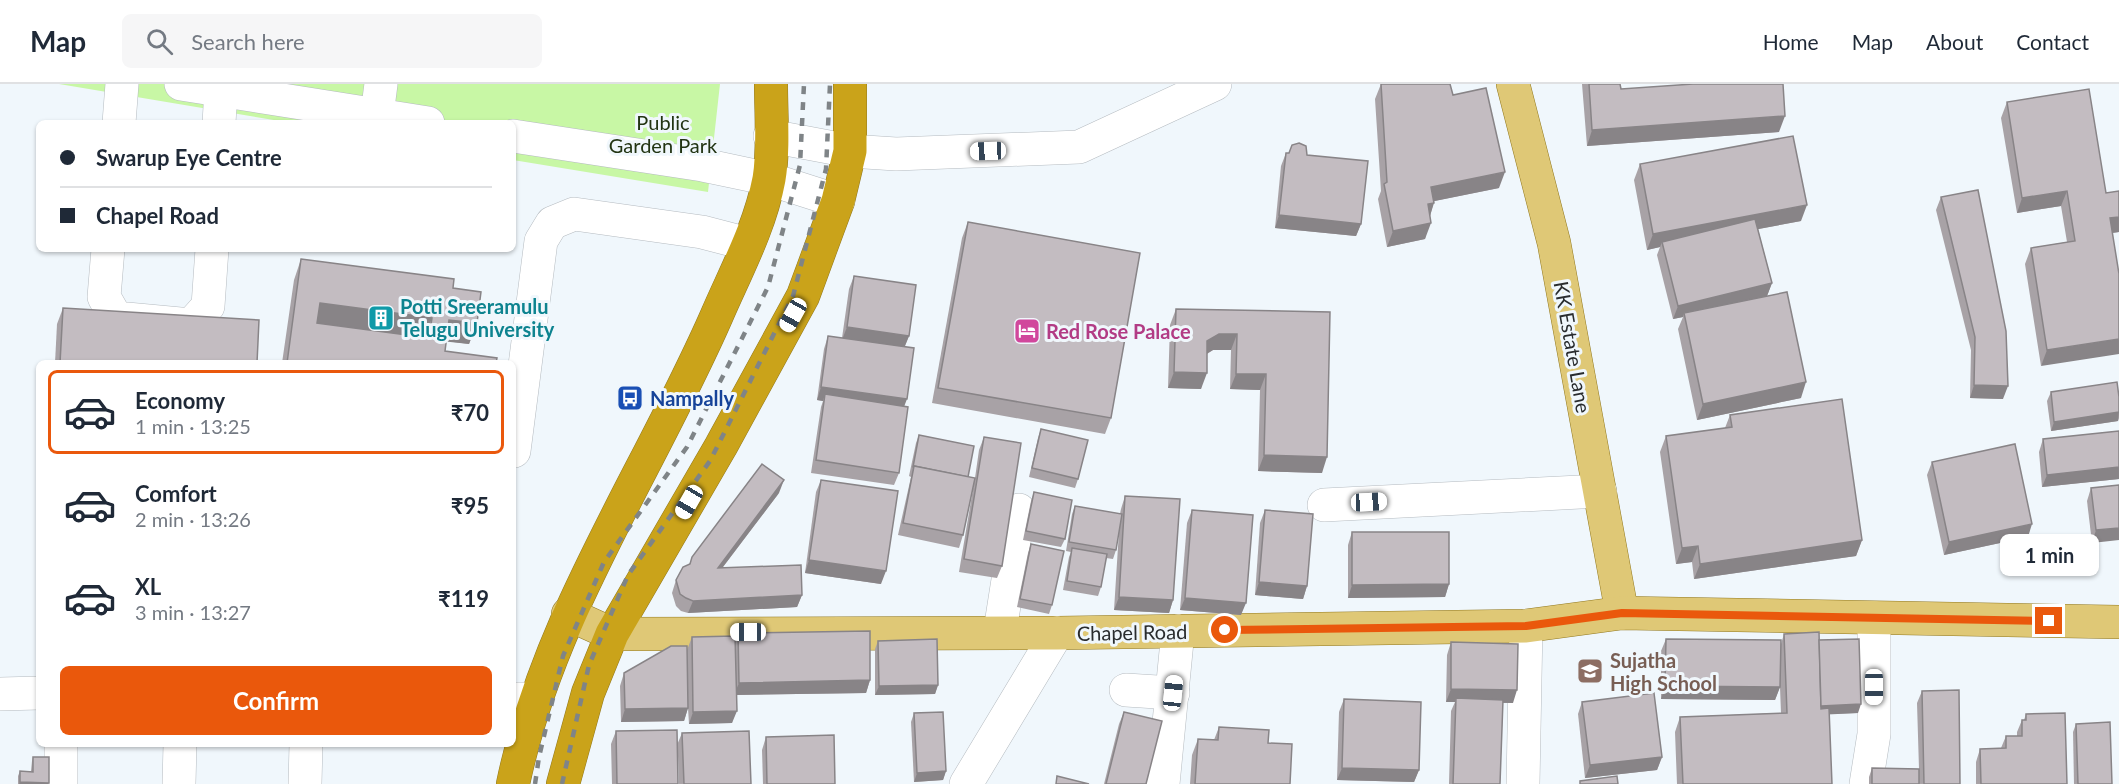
<!DOCTYPE html>
<html lang="en">
<head>
<meta charset="utf-8">
<style>
	:root { --surface:#fff; --page:#f6f6f7; --text:#1f2937; --muted:#747a83; --line:#e0e1e3; --accent:#ea580c }
	body { margin:0; font-family:Lato,sans-serif; background:var(--page); color:var(--text); height:100vh; display:flex; flex-direction:column; font-size:22px; white-space:nowrap }
	* { box-sizing:border-box; margin:0 }
	p { font-size:20px; color:var(--muted) }
	.icon { flex:none; width:33px; height:33px; fill:none; stroke:currentColor; stroke-width:2; stroke-linecap:round; stroke-linejoin:round }
	.map { position:relative; flex:1; overflow:hidden }
	.sheet { position:absolute; left:36px; top:276px; width:480px; height:387px; display:flex; flex-direction:column; background:var(--surface); border-radius:9px; box-shadow:0 2px 4px #0004 }
	.sheet>* { flex:none }
	.hud { position:absolute; left:36px; top:36px; width:480px; height:132px; border-radius:9px; box-shadow:0 2px 4px #0004; display:grid; align-content:center; height:132px; padding:0 24px; background:var(--surface) }
	.end { position:absolute; width:27px; height:27px; margin:-14px; border:8px solid #ea580c; background:#fff; box-shadow:0 0 0 3px #fff }
	.from { border-radius:50% }
	.bubble { position:absolute; height:42px; border-radius:9px; background:var(--surface); box-shadow:0 2px 4px #0004; font-size:20px; font-weight:700; line-height:42px; text-align:center }
	.car { position:absolute; width:18px; height:36px; margin:-18px -9px; border-radius:8px; box-shadow:0 0 4px 2px #0007; background:linear-gradient(#fff 24%,#345 0 40%,#fff 0 76%,#345 0 86%,#fff 0) }
	.hud b { display:flex; align-items:center; gap:21px; height:57px; font-size:22px }
	.hud b+b { border-top:2px solid var(--line) }
	.hud i { width:15px; height:15px; background:var(--text) }
	ul { padding:10px 0 0; list-style:none }
	li { display:flex; align-items:center; gap:18px; height:84px; margin:0 12px 9px; padding:0 12px; border:3px solid transparent; border-radius:9px }
	li div { flex:1 }
	li b { display:block; font-size:22px }
	li em { font-style:normal; font-weight:700 }
	li.selected { border-color:var(--accent) }
	li>.icon { width:54px; height:54px; stroke-width:1.5 }
	.action { display:flex; gap:12px; margin-top:auto; padding:12px 24px }
	.action a { flex:1; height:69px; border-radius:9px; background:var(--accent); color:#fff; font-size:24px; font-weight:700; line-height:69px; text-align:center }
	header { display:flex; align-items:center; gap:36px; box-sizing:border-box; height:84px; padding:0 30px; background:var(--surface); border-bottom:2px solid var(--line) }
	header strong { font-size:28px }
	nav { display:flex; gap:33px; margin-inline-start:auto; font-size:21px }
	.search { width:420px; height:54px; background:var(--page); display:flex; align-items:center; gap:15px; box-sizing:border-box; padding:0 21px; border-radius:9px; color:var(--muted); font-size:22px }
	.map>svg:first-child { display:block }
	.green { fill:#c8f7a5 }
	.lines { fill:none; stroke-linecap:round; stroke-linejoin:round }
	.minor-casing { stroke:#b5bbc0; stroke-width:34 }
	.major-casing { stroke:#927921; stroke-width:34 }
	.highway-casing { stroke:#927921; stroke-width:34 }
	.minor { stroke:#fff; stroke-width:33 }
	.major { stroke:#dfc876; stroke-width:33 }
	.highway { stroke:#caa31a; stroke-width:33 }
	.rail { stroke:#7f8487; stroke-width:4.5; stroke-dasharray:8 8; stroke-linecap:butt }
	.wall { fill:#a8a2a6 }
	.shaded-wall { fill:#888487 }
	.building { fill:#c3bcc1; stroke:#888487; stroke-width:1.5; fill-rule:evenodd }
	.route { stroke:#ea580c; stroke-width:8 }
	.labels { text-anchor:middle; dominant-baseline:central; stroke-width:6; stroke-linejoin:round; paint-order:stroke }
	.park-label { font-size:20px; fill:#223413; stroke:#f0f7fc }
	.culture-label { font-size:20px; font-weight:bold; fill:#0d838f; stroke:#f0f7fc; text-anchor:start }
	.hotel-label { font-size:20px; font-weight:bold; fill:#b23c85; stroke:#f0f7fc; text-anchor:start }
	.street-label { font-size:20px; fill:#292c2e; stroke:#f0f7fc }
	.transit-label { font-size:20px; font-weight:bold; fill:#164399; stroke:#f0f7fc; text-anchor:start }
	.education-label { font-size:20px; font-weight:bold; fill:#785e54; stroke:#f0f7fc; text-anchor:start }
</style>
</head>
<body>
<header>
<strong>Map</strong>
<div class="search"><svg class="icon" aria-label="search" viewBox="0 0 24 24"><circle cx="10" cy="10" r="6"/><path d="M15 15l6 6"/></svg>Search here</div>
<nav><a>Home</a><a>Map</a><a>About</a><a>Contact</a></nav>
</header>
<div class="map">
<svg width="2119" height="700" viewBox="0 0 2119 700">
	<rect width="100%" height="100%" fill="#f0f7fc"/>
	<path class="green" d="M59 0H720L708 108 513 76V39H292Z"/>
	<g class="lines">
		<defs>
			<g id="minor">
				<path d="M181 0 428 39"/>
				<path d="M377 31 381 0"/>
				<path d="M119 39 122 0"/>
				<path d="M219 39 221 6"/>
				<path d="M513 52 703 81 769 95 838 117"/>
				<path d="M770 52 850 67 896 70 1079 63 1215 0"/>
				<path d="M108 165 104 213 116 234 191 241 208 222 212 165"/>
				<path d="M514 367 541 157 552 139 574 130 702 148 748 160"/>
				<path d="M1324 421 1600 407"/>
				<path d="M1000 547 1019 426"/>
				<path d="M1126 606 1173 609"/>
				<path d="M0 610 39 609"/>
				<path d="M513 615H536"/>
				<path d="M61 700V660"/>
				<path d="M179 700 180 660"/>
				<path d="M305 700 306 660"/>
				<path d="M966 700 1057 549"/>
				<path d="M1163 700 1178 547"/>
				<path d="M1523 700 1526 542"/>
				<path d="M1866 700 1874 650V534"/>
			</g>
			<g id="major">
				<path d="M1513 0 1554 159 1622 529"/>
				<path d="M568 530 612 550 1057 549 1526 542 1622 529 2119 538"/>
			</g>
			<g id="highway">
				<path d="M513 700C548 531 649 387 717 231 736 187 760 143 769 95 774 65 771 31 771 0"/>
				<path d="M563 700 588 609 612 550 721 362 803 212 838 117 850 67V0"/>
			</g>
		</defs>
		<use href="#minor" class="minor-casing"/>
		<use href="#major" class="major-casing"/>
		<use href="#highway" class="highway-casing"/>
		<use href="#minor" class="minor"/>
		<use href="#major" class="major"/>
		<use href="#highway" class="highway"/>
		<g class="rail">
			<path d="M535 700 539 673 563 572 604 478 687 363 768 203 800 81 804 0"/>
			<path d="M562 700 589 581 628 491 710 377 793 212 826 85 830 0"/>
		</g>
	</g>
	<g class="wall">
		<path d="M1381 0H1450L1453 11 1499 104 1434 117 1430 132 1425 155 1387 163 1378 115 1381 107 1375 15Z"/>
		<path d="M1582 0H1620L1621 5 1779 48 1587 62Z"/>
		<path d="M2007 18 2106 109 2119 107V148L2112 149 2041 282 2025 180 2031 164 2067 158 2061 122 2017 129 2001 34Z"/>
		<path d="M1286 69 1307 71 1361 140 1356 152 1275 144 1281 82Z"/>
		<path d="M1640 80 1801 137 1758 145 1772 199 1767 212 1801 314 1697 336 1678 245 1683 233 1673 235 1657 171 1660 163 1647 166 1634 96Z"/>
		<path d="M1941 113 2003 315 1970 314 1971 266 1936 126Z"/>
		<path d="M968 138 1111 334 1105 350 932 319 962 154Z"/>
		<path d="M301 175 453 204 477 239 469 260 446 257 445 267 496 279H282L294 196Z"/>
		<path d="M854 192 909 252 905 262 904 323 899 389 894 401 811 389 821 323 823 317 817 316 824 265 828 252 842 254 849 205Z"/>
		<path d="M63 224 257 279H55L57 240Z"/>
		<path d="M1176 225 1330 228 1322 389 1258 387 1260 306 1230 305 1231 266H1213L1207 270 1201 305 1168 304 1170 241Z"/>
		<path d="M2051 308 2119 313V334L2118 337 2051 347 2047 317Z"/>
		<path d="M1730 331 1862 456 1856 472 1694 495 1692 478 1676 480 1660 368 1666 352 1725 344Z"/>
		<path d="M1041 345 1078 395 1075 404 1029 393 1038 354Z"/>
		<path d="M2119 347V395L2042 403 2039 368 2043 355Z"/>
		<path d="M919 351 968 393 975 394 979 366 984 353 1002 482 997 494 959 488 974 399 963 451 959 464 898 451 911 393 909 392 916 359Z"/>
		<path d="M1932 378 2028 453 1944 471 1927 391Z"/>
		<path d="M821 396 881 500 805 489 816 408Z"/>
		<path d="M2119 401 2092 459 2087 417 2091 404Z"/>
		<path d="M1034 408 1065 455 1061 463 1023 456 1031 417Z"/>
		<path d="M779 409 723 483 802 511 797 523 688 529 681 527 676 522 672 509 676 496 689 480Z"/>
		<path d="M1125 412 1173 516 1169 529 1114 526 1119 447 1116 466 1113 475 1106 474 1101 503 1098 512 1063 506 1069 473 1071 468 1066 467 1072 430 1075 422 1120 430 1121 425Z"/>
		<path d="M1192 426 1241 531 1180 526 1187 439Z"/>
		<path d="M1265 426 1307 502 1303 515 1255 511 1260 439Z"/>
		<path d="M1352 448 1449 500 1445 513 1348 514V461Z"/>
		<path d="M1031 460 1052 521 1049 530 1017 523 1028 469Z"/>
		<path d="M738 549 870 596 866 609 737 611 732 639 689 640 688 624 684 637 621 638 620 602 624 589 687 566 692 553 736 557Z"/>
		<path d="M1784 550 1819 556 1858 629 1829 630 1832 700H1677L1675 648 1680 633 1781 629 1780 603 1775 616 1661 615V567L1666 555 1781 560Z"/>
		<path d="M878 557 938 601 935 610 875 611V565Z"/>
		<path d="M1451 558 1513 619H1503L1500 700H1449L1451 627 1455 618H1446L1447 571Z"/>
		<path d="M1922 607 1960 700H1869V693L1872 684 1919 685 1917 619Z"/>
		<path d="M1344 615 1419 686 1414 698 1337 696 1339 628Z"/>
		<path d="M1582 618 1662 673 1657 686 1585 694 1578 630Z"/>
		<path d="M1124 628 1146 700H1104L1119 640Z"/>
		<path d="M914 629 946 687 943 696 914 698 911 638Z"/>
		<path d="M2026 630 2067 700H1976V678L1980 665 2001 664 2006 652H2017V648L2022 636H2024Z"/>
		<path d="M2076 640 2112 700H2074L2073 648Z"/>
		<path d="M1219 643 1268 659 1290 700H1190L1192 671 1198 655 1214 656Z"/>
		<path d="M616 647 677 661 682 649 751 700H679L678 672V700H612L611 660Z"/>
		<path d="M766 653 835 700H763L762 666Z"/>
		<path d="M33 673 49 699 48 700H18V692L20 687H31L32 677Z"/>
	</g>
	<g class="shaded-wall">
		<path d="M1785 32 1779 48 1587 62 1592 46Z"/>
		<path d="M1505 88 1499 104 1425 119 1431 103Z"/>
		<path d="M2067 107 2061 122 2017 129 2022 114Z"/>
		<path d="M1434 119 1429 135 1428 120Z"/>
		<path d="M1807 121 1801 137 1663 163 1662 158 1660 163 1647 166 1653 150Z"/>
		<path d="M1279 131 1361 140 1356 152 1275 144Z"/>
		<path d="M2119 133V148L2104 150 2110 134Z"/>
		<path d="M1431 139 1425 155 1387 163 1393 147Z"/>
		<path d="M1772 199 1767 212 1684 229 1683 233 1673 235 1678 222Z"/>
		<path d="M320 219 432 234 424 254 312 240Z"/>
		<path d="M449 236 477 239 469 260 441 257Z"/>
		<path d="M847 243 909 252 904 264 842 256Z"/>
		<path d="M1219 250H1237L1231 266H1213L1201 273 1207 257Z"/>
		<path d="M2119 255V270L2041 282 2047 266Z"/>
		<path d="M1174 288 1207 289 1201 305 1168 304Z"/>
		<path d="M1236 290H1266L1260 306 1230 305Z"/>
		<path d="M1806 298 1801 314 1697 336 1703 320Z"/>
		<path d="M1974 301 2008 302 2003 315 1970 314Z"/>
		<path d="M821 303 907 315 902 328 825 310 823 317 817 316Z"/>
		<path d="M2119 328 2118 337 2051 347 2054 338Z"/>
		<path d="M1264 371 1327 373 1322 389 1258 387Z"/>
		<path d="M2119 383V395L2042 403 2047 391Z"/>
		<path d="M784 396 779 409 713 496 718 484Z"/>
		<path d="M2032 440 2028 453 1944 471 1949 458Z"/>
		<path d="M2119 444V456L2092 459 2096 446Z"/>
		<path d="M1862 456 1856 472 1694 495 1700 480Z"/>
		<path d="M1698 462 1692 478 1676 480 1682 464Z"/>
		<path d="M809 476 886 487 881 500 805 489Z"/>
		<path d="M1259 498 1307 502 1303 515 1255 511Z"/>
		<path d="M1449 500 1445 513 1348 514 1352 501Z"/>
		<path d="M802 511 797 523 688 529 693 517Z"/>
		<path d="M1119 513 1173 516 1169 529 1114 526Z"/>
		<path d="M1185 514 1246 519 1241 531 1180 526Z"/>
		<path d="M870 596 866 609 734 611 739 599Z"/>
		<path d="M938 601 935 610 875 611 879 602Z"/>
		<path d="M1665 602 1780 603 1775 616 1661 615Z"/>
		<path d="M1451 605 1517 606 1513 619 1456 618V614L1455 618H1446Z"/>
		<path d="M1861 620 1858 629 1817 631 1820 622Z"/>
		<path d="M688 624 684 637 621 638 625 625Z"/>
		<path d="M737 627 732 639 689 640 693 628Z"/>
		<path d="M1662 673 1657 686 1585 694 1590 681Z"/>
		<path d="M1342 684 1419 686 1414 698 1337 696Z"/>
		<path d="M946 687 943 696 914 698 917 689Z"/>
		<path d="M20 698 49 699 48 700H19Z"/>
	</g>
	<g class="building">
		<path d="M1381 0H1450L1453 11 1486 4 1505 88 1431 103 1434 119 1428 120 1431 139 1393 147 1384 100 1387 98Z"/>
		<path d="M1589 0H1620L1621 5 1693 0H1783L1785 32 1592 46Z"/>
		<path d="M2089 5 2106 109 2119 107V133L2110 134 2119 190V255L2047 266 2031 164 2075 157 2067 107 2022 114 2007 18Z"/>
		<path d="M1793 52 1807 121 1653 150 1640 80Z"/>
		<path d="M1299 59 1306 62 1307 71 1368 77 1361 140 1279 131 1286 69H1289L1292 61Z"/>
		<path d="M1978 106 2006 247 2008 302 1974 301 1975 253 1941 113Z"/>
		<path d="M1755 135 1772 199 1678 222 1662 158Z"/>
		<path d="M968 138 1140 169 1111 334 938 304Z"/>
		<path d="M301 175 454 195 453 204 481 208 477 239 449 236 445 267 497 274 496 279H287ZM320 219 432 234 429 254 317 239Z"/>
		<path d="M854 192 916 201 909 252 847 243Z"/>
		<path d="M1787 208 1806 298 1703 320 1684 229Z"/>
		<path d="M63 224 259 236 257 279H60Z"/>
		<path d="M1176 225 1330 228 1327 373 1264 371 1266 290H1236L1237 250H1219L1207 257V289L1174 288Z"/>
		<path d="M828 252 914 264 907 315 821 303Z"/>
		<path d="M2117 298 2119 313V328L2054 338 2051 308Z"/>
		<path d="M825 310 908 323 899 389 816 376Z"/>
		<path d="M1842 315 1862 456 1700 480 1698 462 1682 464 1666 352 1732 343 1730 331Z"/>
		<path d="M1041 345 1088 356 1078 395 1032 384Z"/>
		<path d="M2119 347V383L2047 391 2043 355Z"/>
		<path d="M919 351 974 362 968 393 914 382V384L913 383Z"/>
		<path d="M984 353 1021 359 1002 482 964 475Z"/>
		<path d="M2015 360 2032 440 1949 458 1932 378Z"/>
		<path d="M762 380 784 396 718 484 801 481 802 511 693 517 686 514 680 510 676 496 683 483 690 480 692 473Z"/>
		<path d="M914 382 975 394 963 451 903 439Z"/>
		<path d="M821 396 898 407 886 487 809 476Z"/>
		<path d="M2119 401V444L2096 446 2091 404Z"/>
		<path d="M1034 408 1072 416 1065 455 1026 447Z"/>
		<path d="M1125 412 1180 415 1173 516 1119 513Z"/>
		<path d="M1075 422 1122 430 1116 466 1069 458Z"/>
		<path d="M1192 426 1253 431 1246 519 1185 514Z"/>
		<path d="M1265 426 1313 430 1307 502 1259 498Z"/>
		<path d="M1352 448H1449V500L1352 501Z"/>
		<path d="M1031 460 1064 467 1052 521 1020 515Z"/>
		<path d="M1072 464 1107 470 1101 503 1067 497Z"/>
		<path d="M870 547V596L739 599 738 549Z"/>
		<path d="M1819 548 1821 625 1829 624 1832 700H1683L1680 633 1787 629 1784 550Z"/>
		<path d="M735 552 737 627 693 628 692 553Z"/>
		<path d="M937 555 938 601 879 602 878 557Z"/>
		<path d="M1666 555 1781 556 1780 603 1665 602Z"/>
		<path d="M1859 555 1861 620 1821 622 1819 556Z"/>
		<path d="M1451 558 1518 560 1517 606 1451 605Z"/>
		<path d="M671 562H687L688 624 625 625 624 589Z"/>
		<path d="M1959 606 1960 700H1924L1922 607Z"/>
		<path d="M1654 609 1662 673 1590 681 1582 618Z"/>
		<path d="M1456 614 1503 616 1500 700H1453Z"/>
		<path d="M1344 615 1421 618 1419 686 1342 684Z"/>
		<path d="M943 628 946 687 917 689 914 629Z"/>
		<path d="M1124 628 1162 637 1146 700H1106Z"/>
		<path d="M2065 629 2067 700H1981L1980 665 2006 664V652H2022V636H2026V630Z"/>
		<path d="M2110 638 2112 700H2078L2076 640Z"/>
		<path d="M1219 643 1269 646 1268 659 1292 660 1290 700H1195L1198 655 1218 656Z"/>
		<path d="M677 646 678 700H617L616 647Z"/>
		<path d="M749 647 751 700H684L682 649Z"/>
		<path d="M834 651 835 700H767L766 653Z"/>
		<path d="M33 673H49V699L20 698V687L33 688Z"/>
		<path d="M1872 684 1919 685V700H1872Z"/>
		<path d="M1057 692 1089 700H1056Z"/>
		<path d="M1617 692 1618 700H1580V697Z"/>
	</g>
	<g class="lines">
		<path class="route" d="M1225 546 1526 542 1622 529 2049 537"/>
	</g>
	<defs>
		<symbol id="building-square" viewBox="-11 -11 22 22"><rect x="-9" y="-9" width="18" height="18" rx="4" fill="#0f9aa8" stroke="#f0f7fc"/><path d="M-4-6H4V6H1V3H-1V6H-4ZM-2.5-4.3h1.7v1.8h-1.7ZM.8-4.3h1.7v1.8H.8ZM-2.5-1h1.7V.8h-1.7ZM.8-1h1.7V.8H.8Z" fill="#fff"/></symbol>
		<symbol id="hotel-square" viewBox="-11 -11 22 22"><rect x="-9" y="-9" width="18" height="18" rx="4" fill="#d1479c" stroke="#f0f7fc"/><path d="M-6-4.5h1.5V1H6V5H4.5V3h-9V5H-6ZM-4 0a1.8 1.8 0 1 1 3.6 0ZM.5 0V-2.5h3Q6-2.5 6 0Z" fill="#fff"/></symbol>
		<symbol id="bus-square" viewBox="-11 -11 22 22"><rect x="-9" y="-9" width="18" height="18" rx="4" fill="#1a4fb4" stroke="#f0f7fc"/><path d="M-5-6H5V4H4V6H2V4H-2V6H-4V4H-5ZM-3.5-4V0h7V-4ZM-3.5 1.2v1.5H-2V1.2ZM2 1.2v1.5H3.5V1.2Z" fill="#fff"/></symbol>
		<symbol id="school-square" viewBox="-11 -11 22 22"><rect x="-9" y="-9" width="18" height="18" rx="4" fill="#8d6e63" stroke="#f0f7fc"/><path d="M0-5L7-2L0 1L-7-2ZM-4 1L0 2.5L4 1V4Q0 6-4 4Z" fill="#fff"/></symbol>
	</defs>
	<g fill-rule="evenodd">
		<use href="#building-square" x="366" y="219" width="30" height="30"/>
		<use href="#hotel-square" x="1012" y="232" width="30" height="30"/>
		<use href="#bus-square" x="615" y="299" width="30" height="30"/>
		<use href="#school-square" x="1575" y="572" width="30" height="30"/>
	</g>
	<g class="labels">
		<g class="park-label">
			<text x="663" y="38">Public<tspan x="663" dy="23">Garden Park</tspan></text>
		</g>
		<g class="culture-label">
			<text x="400" y="222">Potti Sreeramulu<tspan x="400" dy="23">Telugu University</tspan></text>
		</g>
		<g class="hotel-label">
			<text x="1046" y="247">Red Rose Palace</text>
		</g>
		<g class="street-label">
			<text transform="translate(1573 263) rotate(80)">KK Estate Lane</text>
			<text transform="translate(1132 548) rotate(-1)">Chapel Road</text>
		</g>
		<g class="transit-label">
			<text x="650" y="314">Nampally</text>
		</g>
		<g class="education-label">
			<text x="1610" y="576">Sujatha<tspan x="1610" dy="23">High School</tspan></text>
		</g>
	</g>
</svg>
<i class="end from" style="left:1225px;top:546px"></i>
<i class="end" style="left:2049px;top:537px"></i>
<div class="bubble" style="left:2000px;top:450px;width:99px">1 min</div>
<i class="car" style="left:988px;top:67px;rotate:268deg"></i>
<i class="car" style="left:793px;top:231px;rotate:209deg"></i>
<i class="car" style="left:689px;top:418px;rotate:210deg"></i>
<i class="car" style="left:1369px;top:418px;rotate:87deg"></i>
<i class="car" style="left:748px;top:548px;rotate:270deg"></i>
<i class="car" style="left:1874px;top:603px;rotate:180deg"></i>
<i class="car" style="left:1173px;top:609px;rotate:6deg"></i>
<div class="hud">
<b><i class="from"></i>Swarup Eye Centre</b>
<b><i></i>Chapel Road</b>
</div>
<section class="sheet">
<ul>
<li class="selected"><svg class="icon" aria-label="car" viewBox="0 0 24 24"><path d="M5 17H2v-5l4-1 3-4h7l3 4 3 1v5h-3M9 17h6M6 11h13"/><circle cx="7" cy="17" r="2"/><circle cx="17" cy="17" r="2"/></svg><div><b>Economy</b><p>1 min · 13:25</p></div><em>₹70</em></li>
<li><svg class="icon" aria-label="car" viewBox="0 0 24 24"><path d="M5 17H2v-5l4-1 3-4h7l3 4 3 1v5h-3M9 17h6M6 11h13"/><circle cx="7" cy="17" r="2"/><circle cx="17" cy="17" r="2"/></svg><div><b>Comfort</b><p>2 min · 13:26</p></div><em>₹95</em></li>
<li><svg class="icon" aria-label="car" viewBox="0 0 24 24"><path d="M5 17H2v-5l4-1 3-4h7l3 4 3 1v5h-3M9 17h6M6 11h13"/><circle cx="7" cy="17" r="2"/><circle cx="17" cy="17" r="2"/></svg><div><b>XL</b><p>3 min · 13:27</p></div><em>₹119</em></li>
</ul>
<div class="action"><a>Confirm</a></div>
</section>
</div>
</body>
</html>
